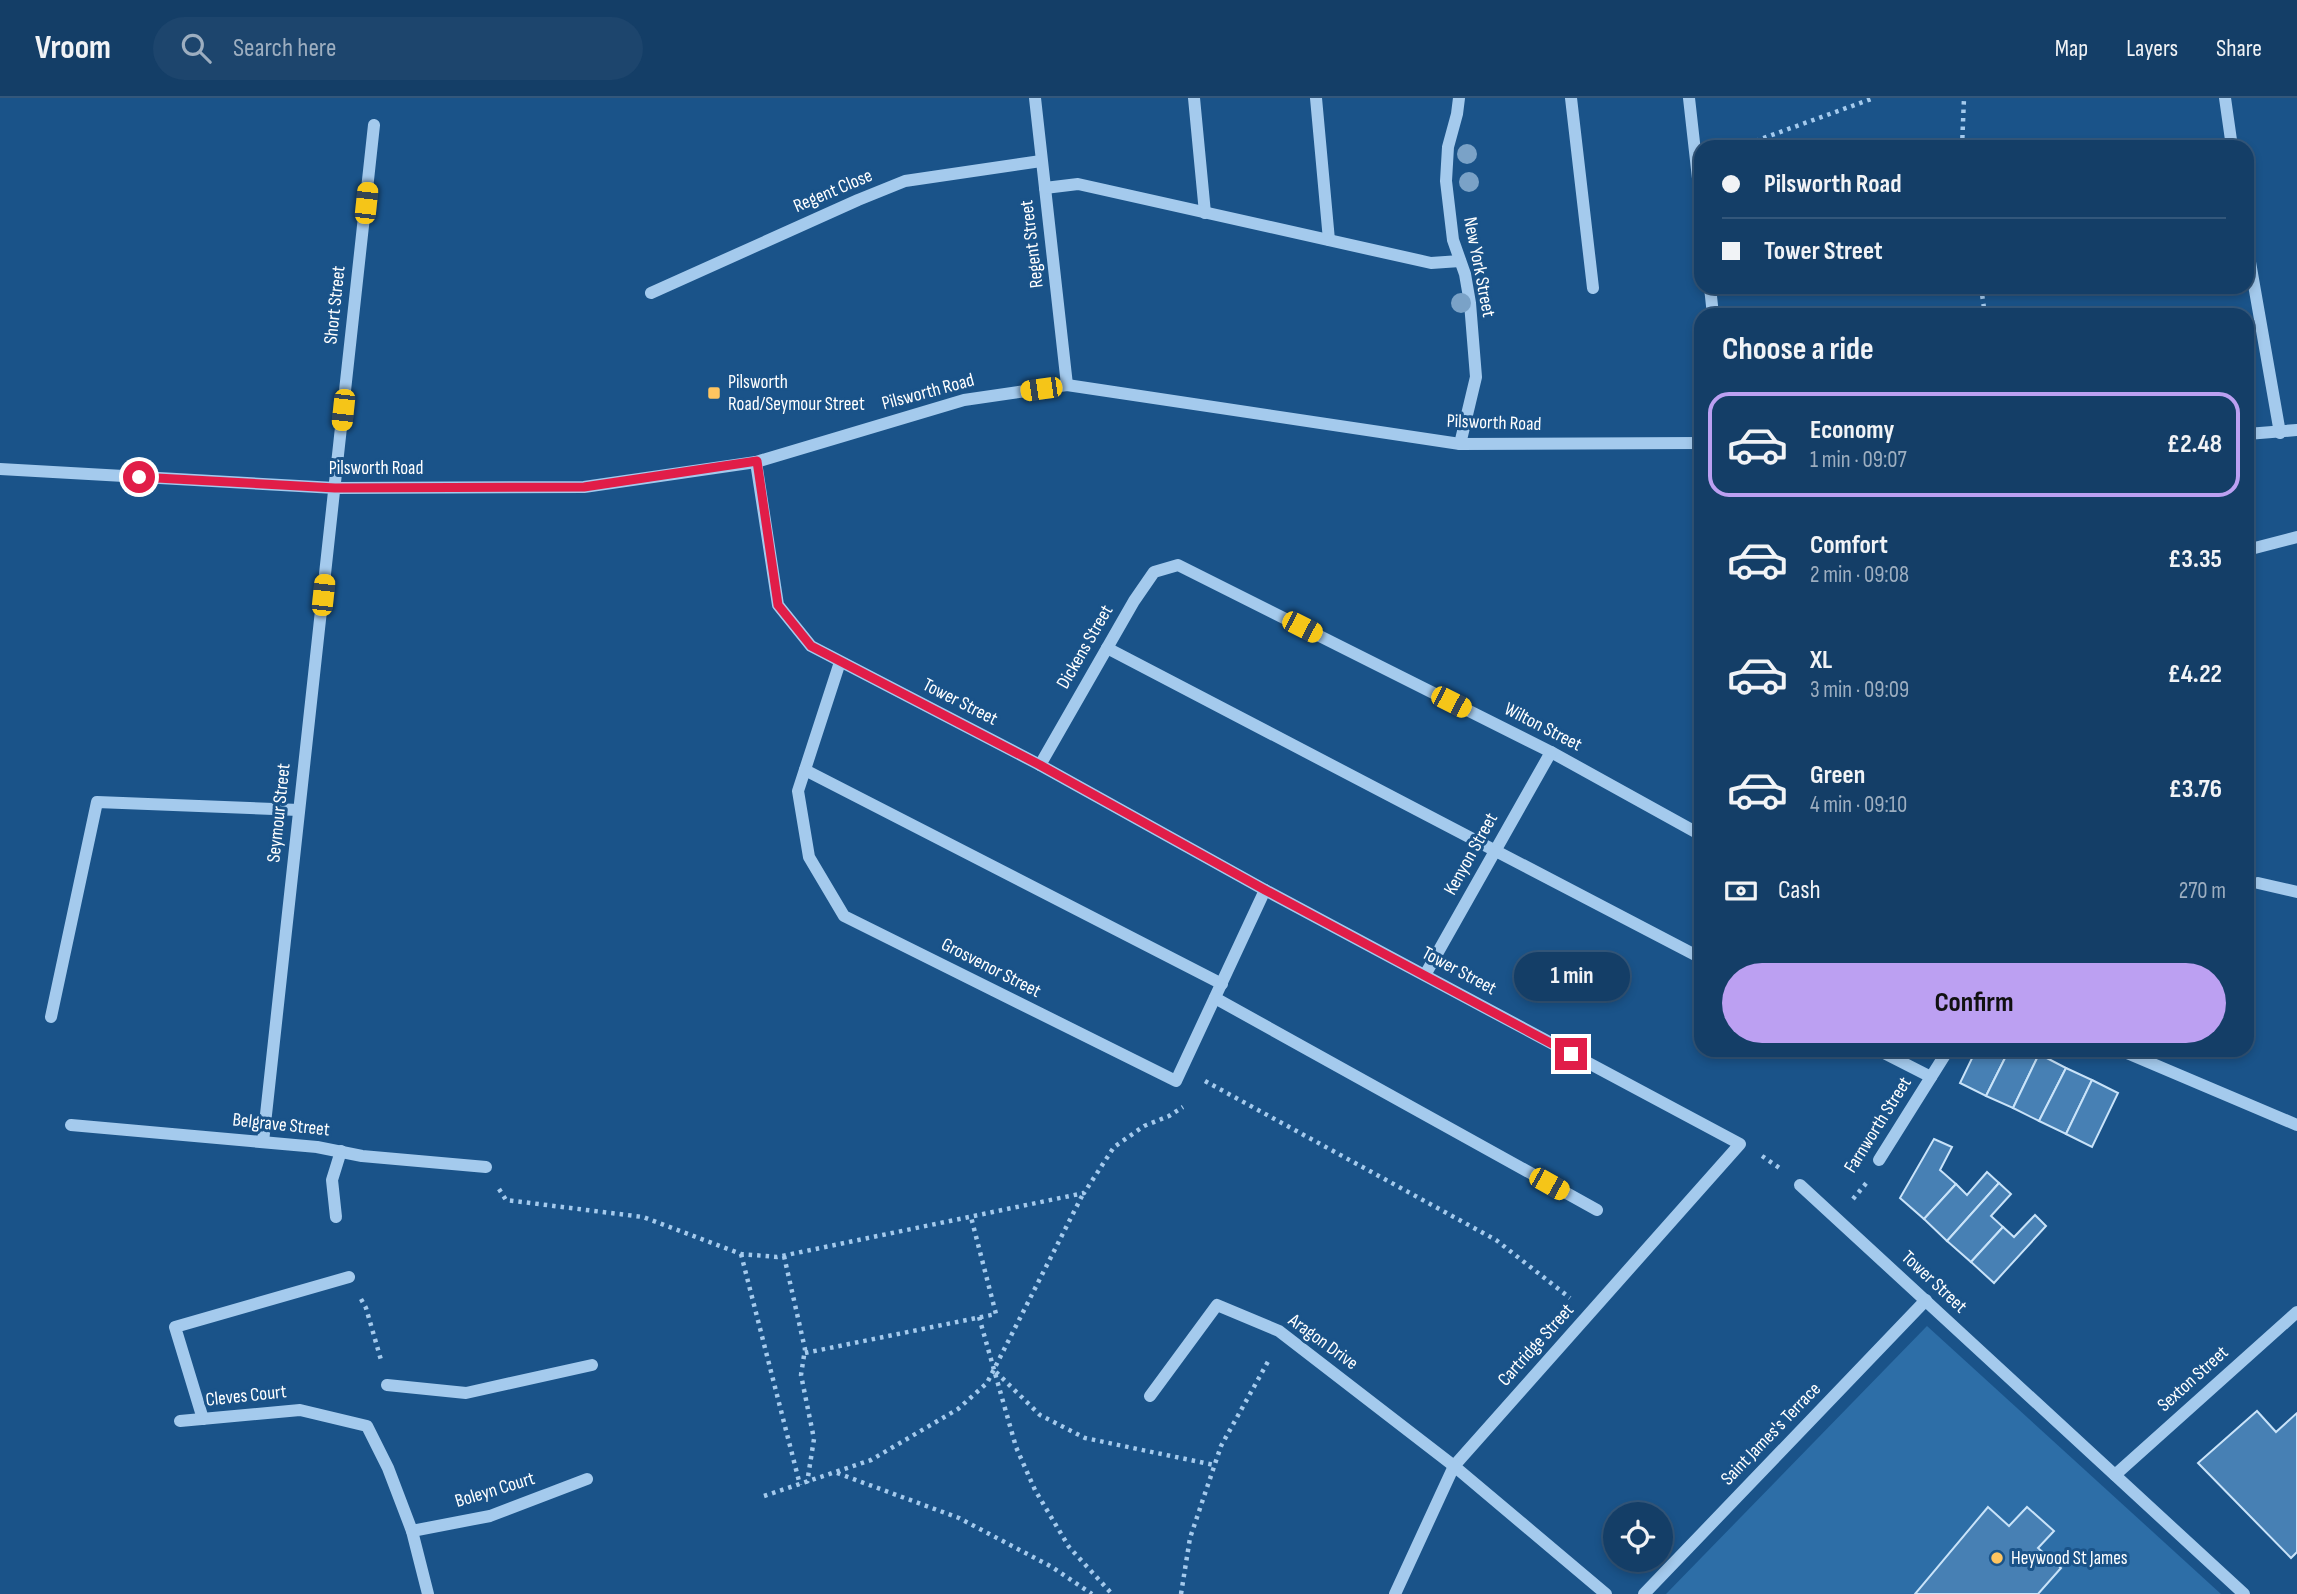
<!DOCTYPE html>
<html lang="en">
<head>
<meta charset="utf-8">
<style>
	:root { --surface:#143e67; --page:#1d456d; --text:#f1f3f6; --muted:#9daec0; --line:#33577b; --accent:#bca0f2 }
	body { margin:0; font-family:"Sofia Sans Condensed",sans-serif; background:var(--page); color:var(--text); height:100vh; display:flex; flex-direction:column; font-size:26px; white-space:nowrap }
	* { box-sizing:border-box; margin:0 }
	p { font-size:23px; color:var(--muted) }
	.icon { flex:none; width:38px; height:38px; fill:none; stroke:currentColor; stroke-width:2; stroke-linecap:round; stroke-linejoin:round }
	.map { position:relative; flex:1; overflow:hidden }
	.panel { position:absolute; left:1694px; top:210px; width:560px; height:749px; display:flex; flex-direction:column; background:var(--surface); border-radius:21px; box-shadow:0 4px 10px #0003,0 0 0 2px var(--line) }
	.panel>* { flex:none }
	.banner { position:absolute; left:1694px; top:42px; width:560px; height:154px; border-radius:21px; box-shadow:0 4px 10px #0003,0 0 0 2px var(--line); display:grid; align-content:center; height:154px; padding:0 28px; background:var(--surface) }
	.fabs { position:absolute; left:1603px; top:1404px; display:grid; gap:14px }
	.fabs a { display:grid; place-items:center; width:70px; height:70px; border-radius:50%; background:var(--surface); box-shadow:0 4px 10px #0003,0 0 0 2px var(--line); font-size:35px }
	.end { position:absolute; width:32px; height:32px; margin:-16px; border:9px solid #e11d48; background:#fff; box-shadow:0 0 0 4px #fff }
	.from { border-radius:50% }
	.bubble { position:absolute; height:49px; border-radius:24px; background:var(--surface); box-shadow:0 4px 10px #0003,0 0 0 2px var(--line); font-size:23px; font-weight:700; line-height:49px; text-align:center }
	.car { position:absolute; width:21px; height:42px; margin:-21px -10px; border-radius:9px; box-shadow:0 0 5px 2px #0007; background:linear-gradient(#f5c518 24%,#345 0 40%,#f5c518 0 76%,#345 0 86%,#f5c518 0) }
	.banner b { display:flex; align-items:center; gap:24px; height:66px; font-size:26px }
	.banner b+b { border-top:2px solid var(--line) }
	.banner i { width:18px; height:18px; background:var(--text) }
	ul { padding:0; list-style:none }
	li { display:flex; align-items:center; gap:21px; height:105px; margin:0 14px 10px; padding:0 14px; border:4px solid transparent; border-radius:21px }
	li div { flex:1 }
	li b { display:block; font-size:26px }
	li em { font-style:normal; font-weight:700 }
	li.current { border-color:var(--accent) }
	li>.icon { width:63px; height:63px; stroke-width:1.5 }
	h2 { padding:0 28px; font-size:32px; line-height:84px }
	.pay { display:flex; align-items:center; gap:18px; height:77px; padding:0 28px; font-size:26px }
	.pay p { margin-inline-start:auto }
	.primary-button { display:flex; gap:14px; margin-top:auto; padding:14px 28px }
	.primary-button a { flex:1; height:80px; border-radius:42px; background:var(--accent); color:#111; font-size:28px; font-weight:700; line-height:80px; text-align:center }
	header { display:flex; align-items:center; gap:42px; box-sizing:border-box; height:98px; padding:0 35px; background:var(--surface); border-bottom:2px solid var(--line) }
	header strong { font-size:33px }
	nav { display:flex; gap:38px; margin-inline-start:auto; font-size:24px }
	.search { width:490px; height:63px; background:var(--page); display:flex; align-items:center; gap:18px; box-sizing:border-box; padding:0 24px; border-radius:38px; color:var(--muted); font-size:26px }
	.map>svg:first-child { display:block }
	.green { fill:#2d6ea7 }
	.building { fill:#4780b4; stroke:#c9e3f9; stroke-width:2 }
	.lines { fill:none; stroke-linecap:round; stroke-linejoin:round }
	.path { stroke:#a4caed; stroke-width:4.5; stroke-dasharray:3.5 5; stroke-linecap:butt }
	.minor { stroke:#a4caed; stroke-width:12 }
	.tree { fill:#7aa2c7 }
	.route { stroke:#e11d48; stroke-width:9 }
	.poi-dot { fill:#ffc560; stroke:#1a5389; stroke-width:2.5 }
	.labels { text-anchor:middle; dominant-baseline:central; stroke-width:6; stroke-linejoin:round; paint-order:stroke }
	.street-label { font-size:19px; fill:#fff; stroke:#1a5389 }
	.poi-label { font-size:19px; fill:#fff; stroke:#1a5389; text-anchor:start }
</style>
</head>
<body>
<header>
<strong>Vroom</strong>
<div class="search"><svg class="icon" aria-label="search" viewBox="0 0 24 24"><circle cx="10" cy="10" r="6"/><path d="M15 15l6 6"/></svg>Search here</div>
<nav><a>Map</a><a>Layers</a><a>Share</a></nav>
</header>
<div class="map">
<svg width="2297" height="1496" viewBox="0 0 2297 1496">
	<rect width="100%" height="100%" fill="#1a5389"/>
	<path class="green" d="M1927 1228 2221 1496H1666Z"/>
	<g class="building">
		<path d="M1976 952H2009L1986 998 1960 985Z"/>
		<path d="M2009 952H2030L2039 956 2013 1010 1986 998Z"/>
		<path d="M2039 956 2066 970 2039 1023 2013 1010Z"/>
		<path d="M2066 970 2092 982 2066 1036 2039 1023Z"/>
		<path d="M2092 982 2118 995 2092 1049 2066 1036Z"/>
		<path d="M1934 1041 1952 1049 1940 1072 1956 1086 1924 1121 1900 1100Z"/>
		<path d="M1987 1074 1999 1085 1947 1143 1924 1121 1956 1086 1967 1097Z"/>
		<path d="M1999 1085 2011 1096 1991 1118 2003 1129 1971 1164 1947 1143Z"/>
		<path d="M2035 1117 2046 1128 1994 1185 1971 1164 2003 1129 2014 1139Z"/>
		<path d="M2257 1313 2276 1334 2297 1315V1454L2291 1460 2198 1365Z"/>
		<path d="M1988 1409 2009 1428 2027 1409 2054 1433 2038 1450 2061 1470 2038 1496H1915Z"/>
	</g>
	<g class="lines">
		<g class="path">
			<path d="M1722 49 1747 46 1874 0"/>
			<path d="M1962 49 1964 0"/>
			<path d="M1981 189 1985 217"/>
			<path d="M1205 983 1496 1142 1570 1200"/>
			<path d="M1762 1058 1781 1071"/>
			<path d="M499 1091 506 1102 643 1119 741 1156 777 1159 1084 1095 1114 1049 1144 1028 1169 1018 1183 1009"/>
			<path d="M1853 1101 1868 1083"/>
			<path d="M741 1156 800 1387"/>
			<path d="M784 1158 805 1251 801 1277 814 1341 807 1385"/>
			<path d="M361 1201 366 1210 381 1262"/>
			<path d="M979 1219 1016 1349 1035 1392 1069 1449 1112 1496"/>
			<path d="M805 1255 996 1216 971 1119"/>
			<path d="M996 1274 1040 1317 1085 1340 1214 1367"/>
			<path d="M837 1375 959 1420 1052 1469 1092 1496"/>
			<path d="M764 1398 871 1362 958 1311 987 1285 1083 1096"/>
			<path d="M1181 1496 1190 1440 1221 1348 1270 1260"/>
		</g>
		<g class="minor">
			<path d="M1035 0 1067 287"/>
			<path d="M1194 0 1205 115"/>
			<path d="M1316 0 1329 142"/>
			<path d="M1459 0 1457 16 1448 49 1446 83 1453 142 1465 176 1470 205 1476 279 1460 346"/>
			<path d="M1571 0 1593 190"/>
			<path d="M1689 0 1701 107"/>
			<path d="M2225 0 2232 49"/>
			<path d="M1045 90 1078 86 1431 165 1460 163"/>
			<path d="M2247 147 2280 335"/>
			<path d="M1710 189 1713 217"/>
			<path d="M651 195 858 102 905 83 1041 63"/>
			<path d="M2247 336 2297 332"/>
			<path d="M756 364 778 507 811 548 1040 667 1265 792 1740 1046 1454 1368 1395 1496"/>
			<path d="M0 371 335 390 584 389 756 364 964 302 1067 287 1460 346 1701 345"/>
			<path d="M2247 452 2297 439"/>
			<path d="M1107 550 1701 860"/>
			<path d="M840 564 798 693 809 759 844 818 1176 983 1265 792"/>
			<path d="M1040 667 1134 503 1154 474 1178 467 1551 654 1701 737"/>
			<path d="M805 672 1222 886"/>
			<path d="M2258 785 2297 794"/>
			<path d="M1425 877 1551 654"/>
			<path d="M1215 900 1597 1112"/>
			<path d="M51 919 97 704 299 712"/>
			<path d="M1878 952 1931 979"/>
			<path d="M2120 952 2297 1027"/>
			<path d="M71 1027 317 1049 362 1058 486 1069"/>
			<path d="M263 1044 374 27"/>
			<path d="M1879 1062 1948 952"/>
			<path d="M1800 1087 2244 1496"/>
			<path d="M336 1119 332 1082 341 1053"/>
			<path d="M387 1287 466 1295 592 1267"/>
			<path d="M1150 1298 1217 1207 1279 1233 1454 1368 1606 1496"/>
			<path d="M203 1321 175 1229 349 1179"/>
			<path d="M180 1323 300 1312 367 1328 388 1370 412 1433 428 1496"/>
			<path d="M2115 1377 2297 1214"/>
			<path d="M412 1433 490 1418 587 1381"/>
			<path d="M1644 1496 1926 1202"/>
		</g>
	</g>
	<g class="tree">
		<circle cx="1467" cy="56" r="10"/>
		<circle cx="1469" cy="84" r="10"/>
		<circle cx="1461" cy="205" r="10"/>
	</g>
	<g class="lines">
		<path class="route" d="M139 379 335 390 584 389 757 363 778 507 811 548 1040 667 1265 792 1571 956"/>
	</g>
	<g class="poi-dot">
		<rect x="707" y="288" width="14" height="14" rx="3.5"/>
		<circle cx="1997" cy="1460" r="7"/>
	</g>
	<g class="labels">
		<g class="street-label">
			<text transform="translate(833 93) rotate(-23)">Regent Close</text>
			<text transform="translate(1032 146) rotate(-97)">Regent Street</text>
			<text transform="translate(1479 169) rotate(79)">New York Street</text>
			<text transform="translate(335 207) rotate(-84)">Short Street</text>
			<text transform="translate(928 294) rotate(-15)">Pilsworth Road</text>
			<text transform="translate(1494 325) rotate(2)">Pilsworth Road</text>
			<text x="376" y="370">Pilsworth Road</text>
			<text transform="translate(1085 549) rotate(-60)">Dickens Street</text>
			<text transform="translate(960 604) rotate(27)">Tower Street</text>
			<text transform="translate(1543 629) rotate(27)">Wilton Street</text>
			<text transform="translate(279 715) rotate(-84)">Seymour Street</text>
			<text transform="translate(1471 756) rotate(-61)">Kenyon Street</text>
			<text transform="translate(991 870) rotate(27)">Grosvenor Street</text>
			<text transform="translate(1459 873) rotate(28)">Tower Street</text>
			<text transform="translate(281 1027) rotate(6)">Belgrave Street</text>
			<text transform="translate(1878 1027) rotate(-58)">Farnworth Street</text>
			<text transform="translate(1934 1184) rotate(43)">Tower Street</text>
			<text transform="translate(1323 1244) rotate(36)">Aragon Drive</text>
			<text transform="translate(1536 1247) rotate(-48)">Cartridge Street</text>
			<text transform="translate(2193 1281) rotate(-42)">Sexton Street</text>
			<text transform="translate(246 1298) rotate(-6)">Cleves Court</text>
			<text transform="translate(1771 1336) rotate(-46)">Saint James's Terrace</text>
			<text transform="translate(495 1392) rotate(-17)">Boleyn Court</text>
		</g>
		<g class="poi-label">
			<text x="728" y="284">Pilsworth<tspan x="728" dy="22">Road/Seymour Street</tspan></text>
			<text x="2011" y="1460">Heywood St James</text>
		</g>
	</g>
</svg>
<div class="fabs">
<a><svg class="icon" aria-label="locate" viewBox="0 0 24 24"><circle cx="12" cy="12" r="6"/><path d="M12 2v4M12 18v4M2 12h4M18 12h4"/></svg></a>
</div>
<i class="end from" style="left:139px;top:379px"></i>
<i class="end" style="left:1571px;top:956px"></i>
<div class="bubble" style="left:1514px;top:854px;width:116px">1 min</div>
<i class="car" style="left:366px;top:105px;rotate:6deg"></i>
<i class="car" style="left:1041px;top:291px;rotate:262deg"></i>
<i class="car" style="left:343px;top:312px;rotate:186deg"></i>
<i class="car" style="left:323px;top:497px;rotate:6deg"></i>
<i class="car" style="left:1302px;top:529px;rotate:117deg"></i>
<i class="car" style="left:1451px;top:604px;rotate:117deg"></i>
<i class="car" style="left:1549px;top:1086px;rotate:119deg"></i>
<div class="banner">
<b><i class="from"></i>Pilsworth Road</b>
<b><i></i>Tower Street</b>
</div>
<section class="panel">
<h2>Choose a ride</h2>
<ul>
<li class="current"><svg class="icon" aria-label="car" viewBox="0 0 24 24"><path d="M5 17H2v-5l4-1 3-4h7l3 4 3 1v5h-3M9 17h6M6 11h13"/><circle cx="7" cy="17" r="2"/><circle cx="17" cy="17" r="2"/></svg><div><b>Economy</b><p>1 min · 09:07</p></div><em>£2.48</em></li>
<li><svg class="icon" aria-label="car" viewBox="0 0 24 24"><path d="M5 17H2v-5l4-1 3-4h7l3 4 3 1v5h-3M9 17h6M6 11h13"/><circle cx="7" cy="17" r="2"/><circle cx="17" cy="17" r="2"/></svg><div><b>Comfort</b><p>2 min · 09:08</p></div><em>£3.35</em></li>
<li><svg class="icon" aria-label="car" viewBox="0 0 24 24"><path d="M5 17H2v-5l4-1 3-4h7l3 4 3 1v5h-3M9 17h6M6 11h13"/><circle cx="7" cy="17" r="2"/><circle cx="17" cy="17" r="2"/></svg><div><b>XL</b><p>3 min · 09:09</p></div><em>£4.22</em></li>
<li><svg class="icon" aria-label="car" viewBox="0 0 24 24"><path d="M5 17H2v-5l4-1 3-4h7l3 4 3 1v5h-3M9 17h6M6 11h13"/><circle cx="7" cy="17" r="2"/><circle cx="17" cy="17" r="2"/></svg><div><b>Green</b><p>4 min · 09:10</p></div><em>£3.76</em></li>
</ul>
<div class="pay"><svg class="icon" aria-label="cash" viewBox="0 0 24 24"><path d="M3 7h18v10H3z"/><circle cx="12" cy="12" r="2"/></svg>Cash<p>270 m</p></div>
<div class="primary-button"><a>Confirm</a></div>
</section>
</div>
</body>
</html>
